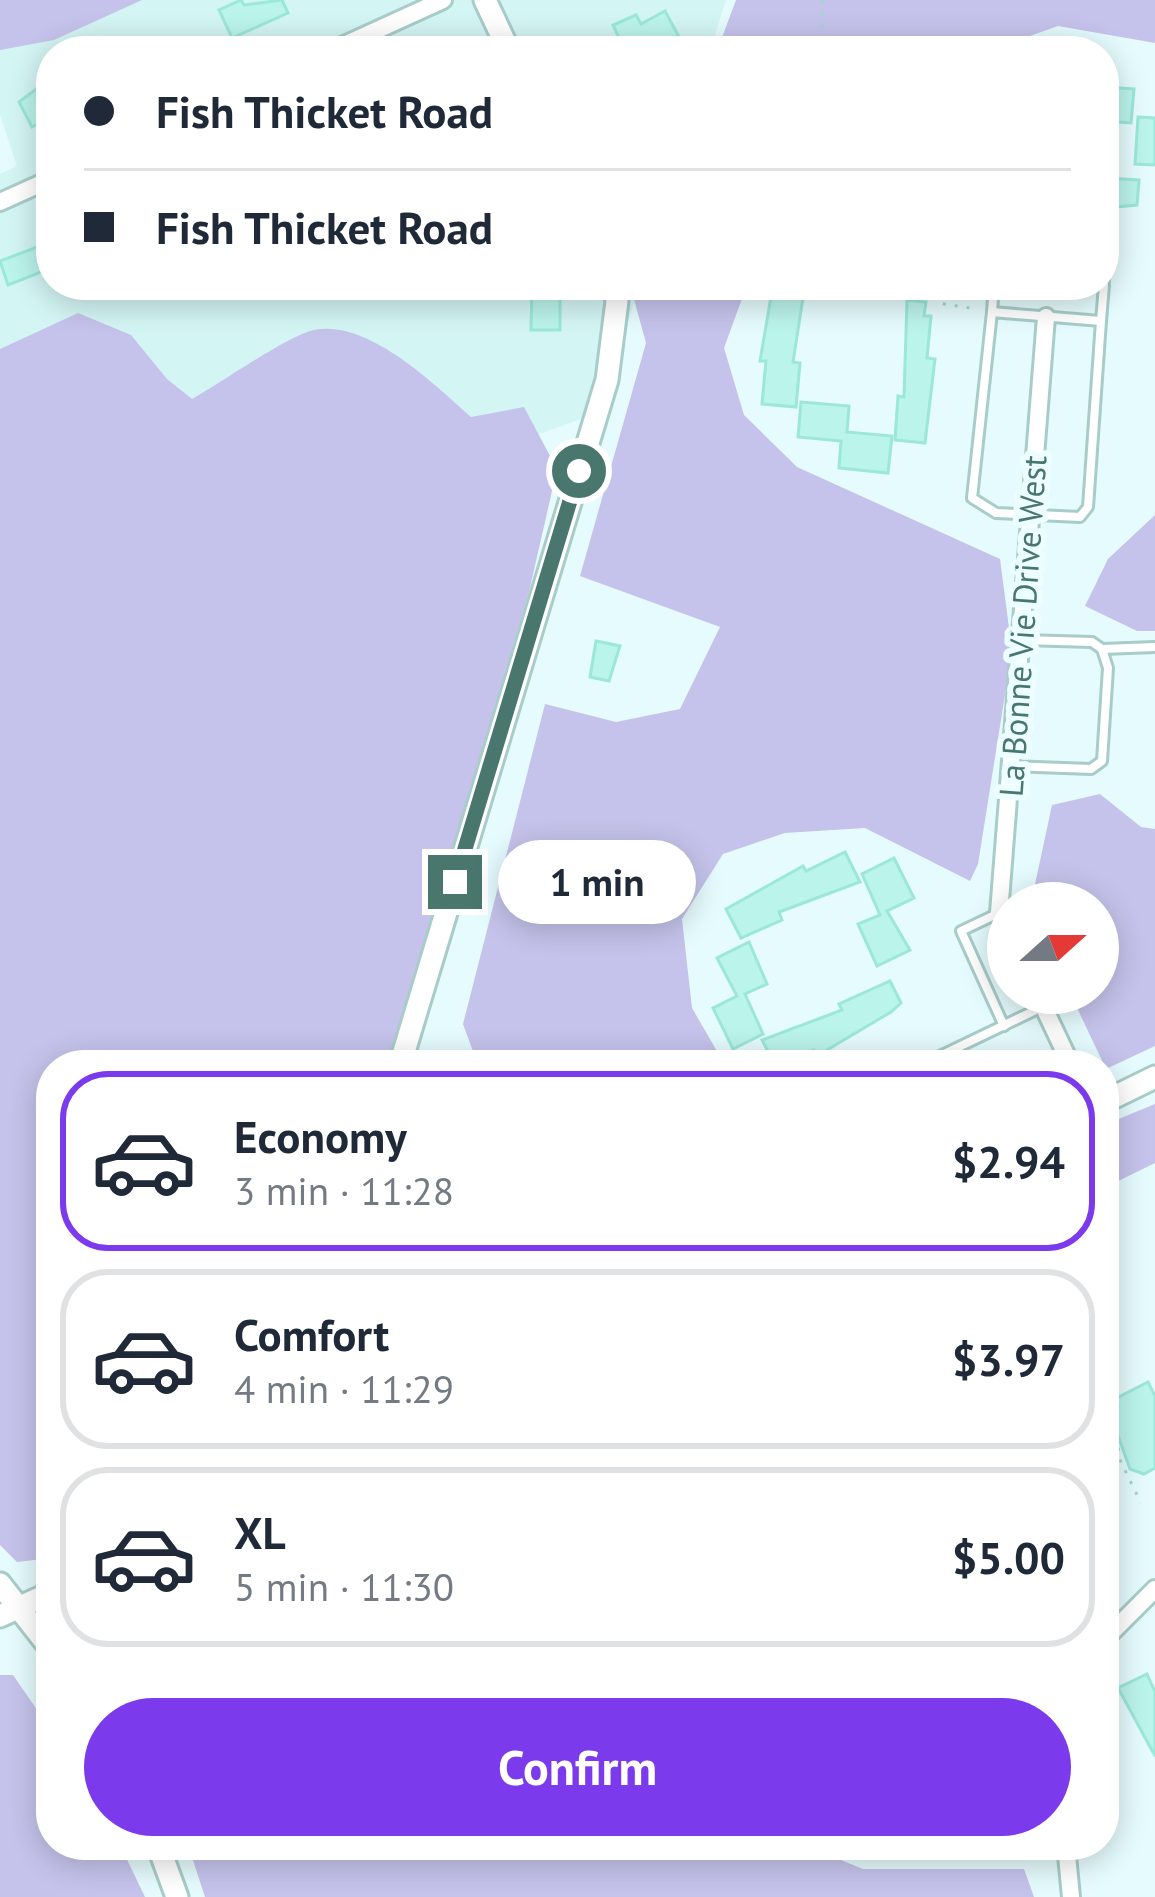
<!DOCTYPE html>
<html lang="en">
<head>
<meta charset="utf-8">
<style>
	:root { --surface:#fff; --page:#f6f6f7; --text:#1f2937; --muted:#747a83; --line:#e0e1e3; --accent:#7c3aed }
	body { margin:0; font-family:"PT Sans",sans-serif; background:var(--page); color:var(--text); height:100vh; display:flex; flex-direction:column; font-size:45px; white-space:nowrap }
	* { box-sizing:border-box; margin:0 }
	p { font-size:39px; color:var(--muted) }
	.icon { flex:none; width:66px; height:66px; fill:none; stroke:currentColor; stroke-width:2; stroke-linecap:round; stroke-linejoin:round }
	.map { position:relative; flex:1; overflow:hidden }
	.side { position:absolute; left:36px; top:1050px; width:1083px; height:810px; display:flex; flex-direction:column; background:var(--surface); border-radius:48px; box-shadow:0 6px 30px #0003 }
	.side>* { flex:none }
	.banner { position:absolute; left:36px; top:36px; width:1083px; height:264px; border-radius:48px; box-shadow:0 6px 30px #0003; display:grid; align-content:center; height:264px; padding:0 48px; background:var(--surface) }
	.needle { width:78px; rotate:69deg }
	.tools { position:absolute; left:987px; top:882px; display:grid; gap:24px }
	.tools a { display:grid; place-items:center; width:132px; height:132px; border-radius:50%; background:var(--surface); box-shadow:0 6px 30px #0003; font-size:60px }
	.end { position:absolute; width:54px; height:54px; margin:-27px; border:15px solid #49776e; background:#fff; box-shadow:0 0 0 6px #fff }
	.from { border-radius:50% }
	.bubble { position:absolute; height:84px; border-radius:42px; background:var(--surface); box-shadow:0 6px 30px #0003; font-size:39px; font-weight:700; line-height:84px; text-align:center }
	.banner b { display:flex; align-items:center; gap:42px; height:114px; font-size:45px }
	.banner b+b { border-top:3px solid var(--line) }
	.banner i { width:30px; height:30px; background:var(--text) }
	ul { padding:21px 0 0; list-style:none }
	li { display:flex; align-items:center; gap:36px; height:180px; margin:0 24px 18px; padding:0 24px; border:6px solid var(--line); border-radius:48px }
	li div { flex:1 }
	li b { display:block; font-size:45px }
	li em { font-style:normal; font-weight:700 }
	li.selected { border-color:var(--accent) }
	li>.icon { width:108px; height:108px; stroke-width:1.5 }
	.action { display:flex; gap:24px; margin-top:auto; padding:24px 48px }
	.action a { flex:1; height:138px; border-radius:72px; background:var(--accent); color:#fff; font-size:48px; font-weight:700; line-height:138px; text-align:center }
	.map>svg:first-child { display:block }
	.residential { fill:#d3f5f4 }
	.green { fill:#c5c3eb }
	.building { fill:#bbf4eb; stroke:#9be7da; stroke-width:3 }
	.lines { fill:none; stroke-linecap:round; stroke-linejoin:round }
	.service-casing { stroke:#a8cdc9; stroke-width:14 }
	.minor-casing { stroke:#a8cdc9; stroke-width:22 }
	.tertiary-casing { stroke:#a8cdc9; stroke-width:27 }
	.path { stroke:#9ed9cf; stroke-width:3; stroke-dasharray:3 9; stroke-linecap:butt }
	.service { stroke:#fff; stroke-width:8 }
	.minor { stroke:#fff; stroke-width:16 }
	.tertiary { stroke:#fff; stroke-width:21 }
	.route { stroke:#49776e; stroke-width:15 }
	.labels { text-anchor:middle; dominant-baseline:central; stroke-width:12; stroke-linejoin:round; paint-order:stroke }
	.street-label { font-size:33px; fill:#49776e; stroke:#ecfeff }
</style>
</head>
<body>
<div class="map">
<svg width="1155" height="1897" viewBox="0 0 1155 1897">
	<rect width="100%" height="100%" fill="#e5fbfd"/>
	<path class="residential" d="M0 0H726L710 51H51V285H639L601 412 429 473 174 452 0 372V174L17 166 0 115Z"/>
	<g class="green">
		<path d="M0 0H142L54 40 0 50Z"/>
		<path d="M736 0H1155V43L1058 26 988 51H717Z"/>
		<path d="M630 285H747L724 348 744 415 797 467 1000 559 1012 651 978 864 970 881 865 828 785 833 723 854 682 919 692 1008 725 1065H478L463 1024 545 704 616 722 680 709 720 627 580 576 646 343Z"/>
		<path d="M78 313 131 335 167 379 192 399C221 383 287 336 314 330 368 319 435 385 471 417L524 407 557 469 529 592 387 1065H51V1558L17 1562 0 1545V349Z"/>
		<path d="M1155 515V631H1137L1085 606 1108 559Z"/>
		<path d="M1100 794 1141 827 1155 829V1046L1106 1069 1070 993H1098V903H1031L1052 805Z"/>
		<path d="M1155 1104V1163L1104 1188V1125Z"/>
		<path d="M0 1675H13L51 1730V1845H120L145 1897H0Z"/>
		<path d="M188 1845H850L836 1858 863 1869H1024L1034 1897H205Z"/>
	</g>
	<g class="building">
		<path d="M241 0 244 5 282 0 288 13 232 38 219 10Z"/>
		<path d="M665 11 679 37 653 51H625L613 25 636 15 641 24Z"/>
		<path d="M51 78V123L49 118 32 127 19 102Z"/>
		<path d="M1104 87 1134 89 1131 123 1104 121Z"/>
		<path d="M1138 117 1155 118V165L1135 164Z"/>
		<path d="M1104 178 1139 180 1137 205 1104 208Z"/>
		<path d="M40 246 49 269 8 285 0 261Z"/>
		<path d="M532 285H560V330H531Z"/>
		<path d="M773 285H805L793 362 800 363 796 407 762 404 766 361H760Z"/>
		<path d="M907 300 926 302 924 316H931L927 358 935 359 925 443 895 440 898 396 904 397Z"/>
		<path d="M801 402 849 406 847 432 892 436 888 473 839 468 841 441 798 437Z"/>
		<path d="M596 641 620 646 609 681 590 677Z"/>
		<path d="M845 852 860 882 779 912 782 920 741 938 726 909 803 866 806 871Z"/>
		<path d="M894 858 914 898 887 911 910 950 877 966 858 924 880 915 862 874Z"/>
		<path d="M749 942 767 984 745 994 763 1034 733 1049 713 1008 737 996 717 958Z"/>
		<path d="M890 981 901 1003 891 1012 817 1056 814 1050 775 1065 762 1040 842 1010 839 1004Z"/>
		<path d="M1148 1382 1155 1396V1468L1144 1474 1130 1469 1109 1411 1118 1406 1115 1399Z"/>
		<path d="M1147 1674 1155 1692V1756L1118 1688Z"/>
	</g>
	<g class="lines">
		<defs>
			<g id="service">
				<path d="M1104 265V280"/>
				<path d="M992 312 1101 321 1088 507 1080 517 996 513 972 498Z"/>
				<path d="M992 312 994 285"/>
				<path d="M1101 321 1104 285"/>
				<path d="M1102 649 1155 647"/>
				<path d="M1011 766 1091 769 1102 761 1108 668 1102 649 1092 642 1022 640"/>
				<path d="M999 913 961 931 1004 1026"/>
				<path d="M921 1065 1042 1007"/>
			</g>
			<g id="minor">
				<path d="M331 51 443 0"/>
				<path d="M0 202 51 179"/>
				<path d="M1008 932 999 913 1046 317"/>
				<path d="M1037 993 1071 1065"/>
				<path d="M1104 1640 1155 1589"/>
				<path d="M1066 1845 1071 1897"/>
			</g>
			<g id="tertiary">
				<path d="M485 0 509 51"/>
				<path d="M400 1065 607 380 617 301 614 285"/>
				<path d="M1104 1102 1155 1077"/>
				<path d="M0 1584 51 1649"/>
				<path d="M0 1616 51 1593"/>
				<path d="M158 1845 177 1897"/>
			</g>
		</defs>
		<use href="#service" class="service-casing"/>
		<use href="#minor" class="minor-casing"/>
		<use href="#tertiary" class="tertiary-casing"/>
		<g class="path">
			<path d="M822 51V0"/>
			<path d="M912 285 944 304 977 309"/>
			<path d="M1104 1377 1112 1394 1106 1401"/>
			<path d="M1104 1403 1117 1429 1119 1458 1141 1503"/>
		</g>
		<use href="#service" class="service"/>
		<use href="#minor" class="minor"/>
		<use href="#tertiary" class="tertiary"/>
	</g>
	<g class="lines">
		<path class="route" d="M455 882 579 471"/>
	</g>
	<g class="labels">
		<g class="street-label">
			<text transform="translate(1022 626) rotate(-86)">La Bonne Vie Drive West</text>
		</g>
	</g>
</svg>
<div class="tools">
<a><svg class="needle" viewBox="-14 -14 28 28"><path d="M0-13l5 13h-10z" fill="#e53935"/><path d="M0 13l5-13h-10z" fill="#747a83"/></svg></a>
</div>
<i class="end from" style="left:579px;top:471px"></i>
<i class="end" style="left:455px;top:882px"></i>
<div class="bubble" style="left:498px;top:840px;width:198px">1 min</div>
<div class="banner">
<b><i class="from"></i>Fish Thicket Road</b>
<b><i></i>Fish Thicket Road</b>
</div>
<section class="side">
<ul>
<li class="selected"><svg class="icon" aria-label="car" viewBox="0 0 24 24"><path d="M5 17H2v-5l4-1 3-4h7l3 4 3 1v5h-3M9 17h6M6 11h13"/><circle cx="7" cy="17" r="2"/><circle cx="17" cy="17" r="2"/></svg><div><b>Economy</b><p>3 min · 11:28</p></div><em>$2.94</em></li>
<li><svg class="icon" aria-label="car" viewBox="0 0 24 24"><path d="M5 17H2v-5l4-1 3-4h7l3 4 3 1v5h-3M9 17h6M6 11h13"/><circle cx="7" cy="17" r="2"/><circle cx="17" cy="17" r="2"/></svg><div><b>Comfort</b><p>4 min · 11:29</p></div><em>$3.97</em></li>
<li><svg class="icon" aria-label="car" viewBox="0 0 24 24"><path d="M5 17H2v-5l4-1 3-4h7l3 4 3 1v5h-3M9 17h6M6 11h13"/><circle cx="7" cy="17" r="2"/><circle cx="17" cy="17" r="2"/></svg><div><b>XL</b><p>5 min · 11:30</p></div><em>$5.00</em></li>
</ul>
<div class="action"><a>Confirm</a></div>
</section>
</div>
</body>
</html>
